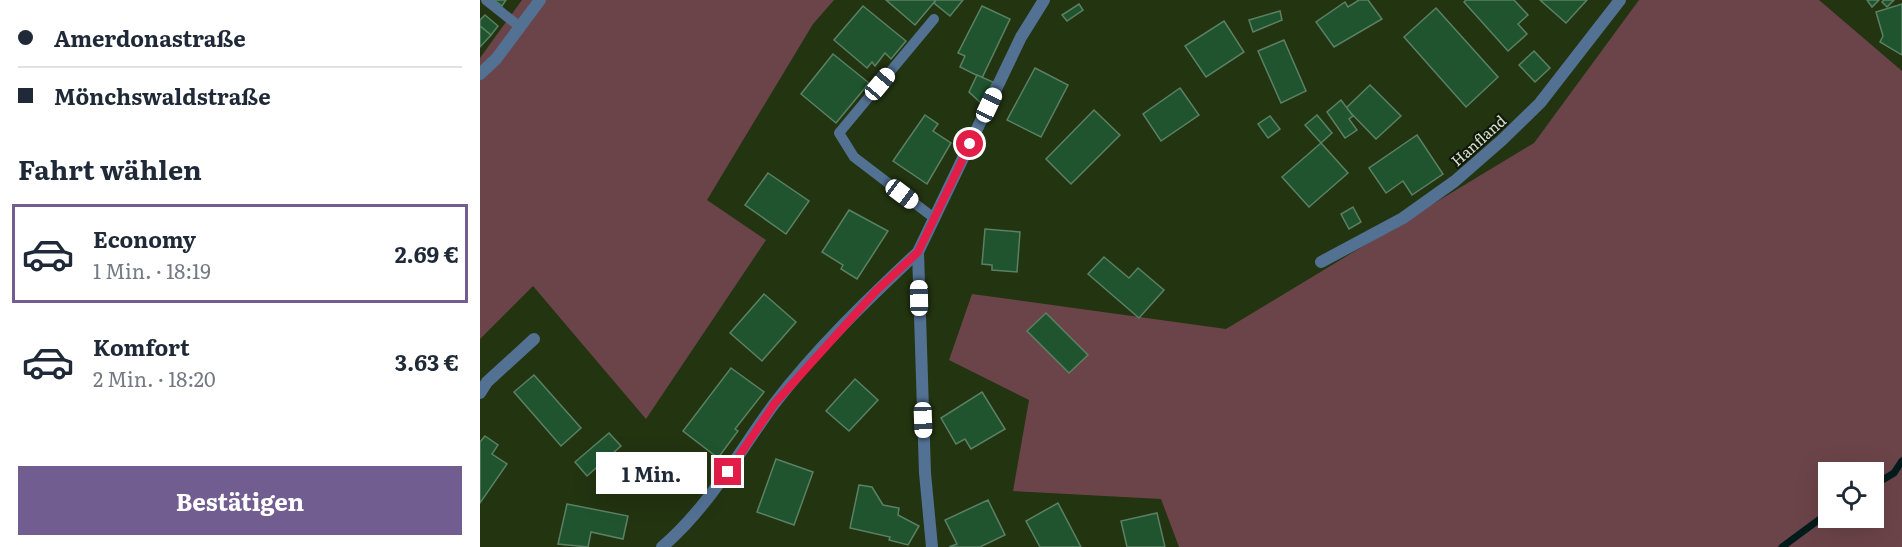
<!DOCTYPE html>
<html lang="de">
<head>
<meta charset="utf-8">
<style>
	:root { --surface:#fff; --page:#f6f6f7; --text:#1f2937; --muted:#747a83; --line:#e0e1e3; --accent:#715d8f }
	body { margin:0; font-family:Literata,serif; background:var(--page); color:var(--text); height:100vh; display:flex; flex-direction:column; font-size:22px; white-space:nowrap }
	* { box-sizing:border-box; margin:0 }
	p { font-size:20px; color:var(--muted) }
	.icon { flex:none; width:33px; height:33px; fill:none; stroke:currentColor; stroke-width:2; stroke-linecap:round; stroke-linejoin:round }
	.map { position:relative; flex:1; overflow:hidden }
	.panel { display:flex; flex-direction:column; background:var(--surface); width:480px }
	.panel>* { flex:none }
	.top-card { display:grid; align-content:center; height:132px; padding:0 18px; background:var(--surface) }
	.tools { position:absolute; left:1338px; top:462px; display:grid; gap:12px }
	.tools a { display:grid; place-items:center; width:66px; height:66px; border-radius:0px; background:var(--surface); box-shadow:0 6px 24px #0002; font-size:30px }
	.end { position:absolute; width:27px; height:27px; margin:-14px; border:8px solid #e11d48; background:#fff; box-shadow:0 0 0 3px #fff }
	.from { border-radius:50% }
	.bubble { position:absolute; height:42px; border-radius:0px; background:var(--surface); box-shadow:0 6px 24px #0002; font-size:20px; font-weight:700; line-height:42px; text-align:center }
	.car { position:absolute; width:18px; height:36px; margin:-18px -9px; border-radius:8px; box-shadow:0 0 4px 2px #0007; background:linear-gradient(#fff 24%,#345 0 40%,#fff 0 76%,#345 0 86%,#fff 0) }
	.top-card b { display:flex; align-items:center; gap:21px; height:57px; font-size:22px }
	.top-card b+b { border-top:2px solid var(--line) }
	.top-card i { width:15px; height:15px; background:var(--text) }
	ul { padding:0; list-style:none }
	li { display:flex; align-items:center; gap:18px; height:99px; margin:0 12px 9px; padding:0 6px; border:3px solid transparent; border-radius:0px }
	li div { flex:1 }
	li b { display:block; font-size:22px }
	li em { font-style:normal; font-weight:700 }
	li.current { border-color:var(--accent) }
	li>.icon { width:54px; height:54px; stroke-width:1.5 }
	h2 { padding:0 18px; font-size:27px; line-height:72px }
	.primary-button { display:flex; gap:12px; margin-top:auto; padding:12px 18px }
	.primary-button a { flex:1; height:69px; border-radius:0px; background:var(--accent); color:#fff; font-size:24px; font-weight:700; line-height:69px; text-align:center }
	main { display:flex; flex:1; min-height:0 }
	.map>svg:first-child { display:block }
	.green { fill:#6b4449; fill-rule:evenodd }
	.lines { fill:none; stroke-linecap:round; stroke-linejoin:round }
	.stream { stroke:#021c1b; stroke-width:7 }
	.building { fill:#1f542f; stroke:#5b8063; stroke-width:1.5 }
	.service { stroke:#527193; stroke-width:10 }
	.minor { stroke:#527193; stroke-width:12 }
	.route { stroke:#e11d48; stroke-width:8 }
	.labels { text-anchor:middle; dominant-baseline:central; stroke-width:4.5; stroke-linejoin:round; paint-order:stroke }
	.street-label { font-size:15px; fill:#d5e1cc; stroke:#12190a }
</style>
</head>
<body>
<main>
<section class="panel">
<div class="top-card">
<b><i class="from"></i>Amerdonastraße</b>
<b><i></i>Mönchswaldstraße</b>
</div>
<h2>Fahrt wählen</h2>
<ul>
<li class="current"><svg class="icon" aria-label="car" viewBox="0 0 24 24"><path d="M5 17H2v-5l4-1 3-4h7l3 4 3 1v5h-3M9 17h6M6 11h13"/><circle cx="7" cy="17" r="2"/><circle cx="17" cy="17" r="2"/></svg><div><b>Economy</b><p>1 Min. · 18:19</p></div><em>2.69 €</em></li>
<li><svg class="icon" aria-label="car" viewBox="0 0 24 24"><path d="M5 17H2v-5l4-1 3-4h7l3 4 3 1v5h-3M9 17h6M6 11h13"/><circle cx="7" cy="17" r="2"/><circle cx="17" cy="17" r="2"/></svg><div><b>Komfort</b><p>2 Min. · 18:20</p></div><em>3.63 €</em></li>
</ul>
<div class="primary-button"><a>Bestätigen</a></div>
</section>
<div class="map">
<svg width="1422" height="547" viewBox="0 0 1422 547">
	<rect width="100%" height="100%" fill="#233411"/>
	<g class="green">
		<path d="M42 0H354L333 24 227 200 286 240 166 419 53 286 0 339V58Z"/>
		<path d="M1159 0H1339L1422 71V547H699L681 499 533 491 549 400 469 360 492 294 746 329 1054 143ZM1348 472H1394V518H1348Z"/>
	</g>
	<g class="lines">
		<g class="stream">
			<path d="M1394 485 1414 473 1422 461"/>
			<path d="M1302 547 1348 513"/>
		</g>
	</g>
	<g class="building">
		<path d="M14 0H26L22 6Z"/>
		<path d="M406 0H456L435 25Z"/>
		<path d="M456 0H483L470 16 454 3Z"/>
		<path d="M879 0H888L902 19 854 47 836 22 865 2 868 7Z"/>
		<path d="M986 0H1034L1048 15 1038 24 1047 34 1028 51 984 2Z"/>
		<path d="M1060 0H1107L1086 23Z"/>
		<path d="M1387 0H1399L1392 7Z"/>
		<path d="M1404 0H1414L1407 7 1402 2Z"/>
		<path d="M599 4 603 10 587 21 582 15Z"/>
		<path d="M1422 4V55L1400 42 1403 36 1396 12Z"/>
		<path d="M383 6 426 41 411 59 405 53 395 66 392 62 387 68 354 40Z"/>
		<path d="M502 6 530 19 502 78 480 67 485 56 478 53Z"/>
		<path d="M956 8 1018 77 986 107 924 37Z"/>
		<path d="M800 11 802 20 773 32 769 20Z"/>
		<path d="M5 15 18 26 11 35 0 26V20Z"/>
		<path d="M744 21 764 52 726 77 705 46Z"/>
		<path d="M0 26 11 35 0 47Z"/>
		<path d="M804 40 826 91 801 103 778 51Z"/>
		<path d="M1054 51 1070 68 1055 82 1039 65Z"/>
		<path d="M353 54 389 83 356 123 321 94Z"/>
		<path d="M555 68 588 85 561 137 527 120Z"/>
		<path d="M497 75 513 82 502 104 489 92Z"/>
		<path d="M890 85 921 116 896 139 866 108Z"/>
		<path d="M700 88 719 115 681 141 663 114Z"/>
		<path d="M861 100 873 116 869 119 877 130 865 138 847 112Z"/>
		<path d="M614 110 640 135 591 184 566 159Z"/>
		<path d="M445 115 458 124 453 131 471 143 447 184 413 161Z"/>
		<path d="M837 115 852 133 841 143 825 125Z"/>
		<path d="M790 116 800 129 788 138 778 124Z"/>
		<path d="M937 135 963 174 932 195 923 181 906 193 889 168Z"/>
		<path d="M841 143 868 173 829 207 802 177Z"/>
		<path d="M288 173 329 201 306 234 265 205Z"/>
		<path d="M873 207 881 222 869 229 861 214Z"/>
		<path d="M369 210 408 231 377 279 361 269 363 265 342 252Z"/>
		<path d="M505 229 540 232 537 272 512 270V265L502 264Z"/>
		<path d="M624 257 649 278 658 268 684 290 659 318 608 274Z"/>
		<path d="M284 294 316 322 282 361 250 333Z"/>
		<path d="M566 313 608 355 589 373 547 331Z"/>
		<path d="M251 368 284 392 255 429 258 431 238 458 203 431Z"/>
		<path d="M54 375 101 428 81 446 34 392Z"/>
		<path d="M375 379 398 400 369 431 346 411Z"/>
		<path d="M502 392 525 429 491 449 485 439 476 444 461 418Z"/>
		<path d="M129 433 141 446 107 476 95 462Z"/>
		<path d="M5 436 18 445 12 454 27 464 0 503V442Z"/>
		<path d="M296 459 333 472 314 525 277 512Z"/>
		<path d="M379 485 392 487 403 505 419 508 418 515 439 526 428 545 409 540 410 537 370 528Z"/>
		<path d="M508 500 525 535 500 547H469L477 544 465 520Z"/>
		<path d="M578 503 601 547H560L546 521Z"/>
		<path d="M87 504 148 516 143 539 111 532 108 547 78 544Z"/>
		<path d="M677 513 685 547H647L641 521Z"/>
	</g>
	<g class="lines">
		<g class="service">
			<path d="M6 0 40 27"/>
			<path d="M454 218 374 157 359 133 454 19"/>
		</g>
		<g class="minor">
			<path d="M0 74 16 59 60 0"/>
			<path d="M841 262 923 218 975 181 1022 140 1060 103 1140 0"/>
			<path d="M0 393 7 382 54 339"/>
			<path d="M182 547C229 507 258 453 294 404 336 349 388 299 438 252"/>
			<path d="M452 547 445 473 438 252 541 37 564 0"/>
		</g>
	</g>
	<g class="lines">
		<path class="route" d="M248 472 295 403 396 291 438 252 490 144"/>
	</g>
	<g class="labels">
		<g class="street-label">
			<text transform="translate(998 140) rotate(-42)">Hanfland</text>
		</g>
	</g>
</svg>
<div class="tools">
<a><svg class="icon" aria-label="locate" viewBox="0 0 24 24"><circle cx="12" cy="12" r="6"/><path d="M12 2v4M12 18v4M2 12h4M18 12h4"/></svg></a>
</div>
<i class="end from" style="left:490px;top:144px"></i>
<i class="end" style="left:248px;top:472px"></i>
<div class="bubble" style="left:116px;top:452px;width:111px">1 Min.</div>
<i class="car" style="left:400px;top:84px;rotate:40deg"></i>
<i class="car" style="left:509px;top:105px;rotate:25deg"></i>
<i class="car" style="left:422px;top:194px;rotate:127deg"></i>
<i class="car" style="left:439px;top:298px;rotate:359deg"></i>
<i class="car" style="left:443px;top:420px;rotate:178deg"></i>
</div>
</main>
</body>
</html>
